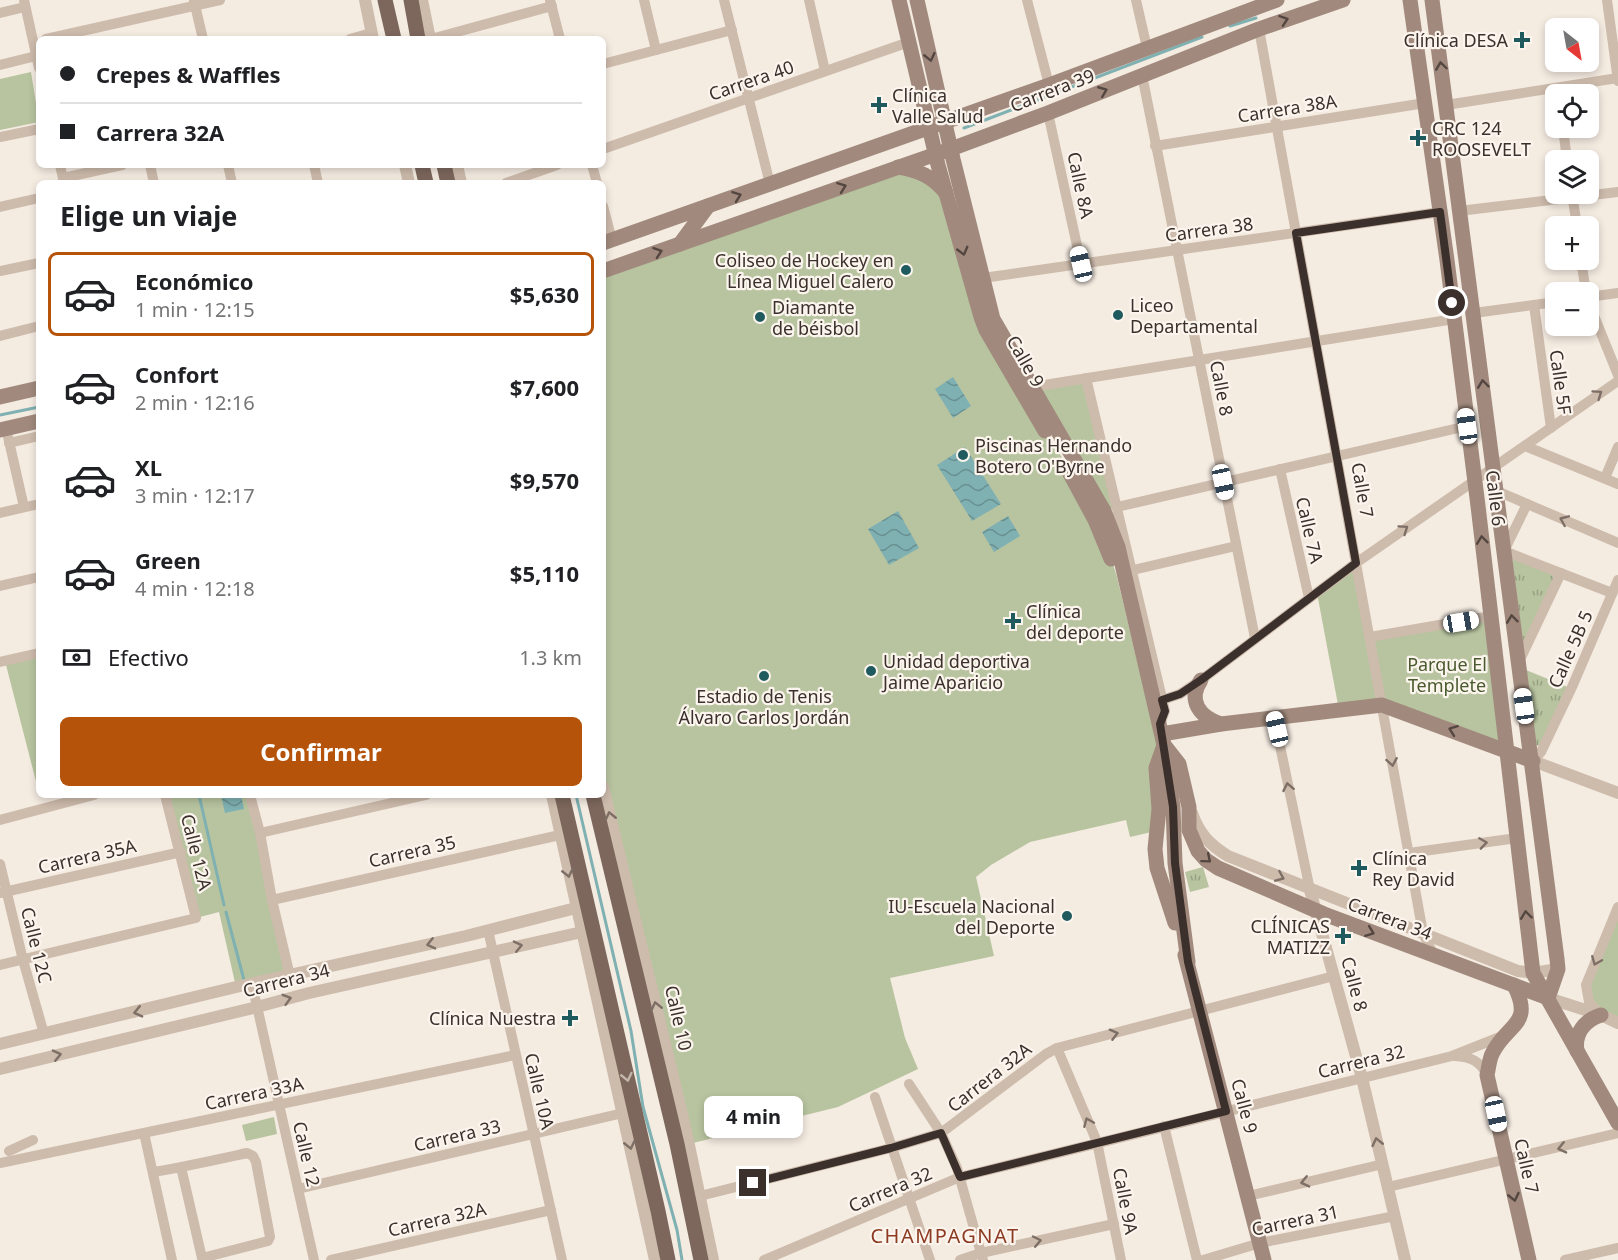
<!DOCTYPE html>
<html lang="es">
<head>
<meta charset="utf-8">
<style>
	:root { --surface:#fff; --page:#f2f2f2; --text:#202124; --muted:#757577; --line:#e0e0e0; --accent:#b45309 }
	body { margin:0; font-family:"Noto Sans",sans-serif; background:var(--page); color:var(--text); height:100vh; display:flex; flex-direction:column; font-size:22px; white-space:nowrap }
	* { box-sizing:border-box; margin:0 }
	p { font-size:20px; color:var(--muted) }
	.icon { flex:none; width:33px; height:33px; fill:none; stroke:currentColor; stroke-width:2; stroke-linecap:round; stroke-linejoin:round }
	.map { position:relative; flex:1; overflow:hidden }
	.drawer { position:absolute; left:36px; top:180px; width:570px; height:618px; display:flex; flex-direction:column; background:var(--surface); border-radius:9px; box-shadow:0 3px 9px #0003 }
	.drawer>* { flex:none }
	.hud { position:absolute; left:36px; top:36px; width:570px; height:132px; border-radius:9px; box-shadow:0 3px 9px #0003; display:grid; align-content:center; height:132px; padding:0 24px; background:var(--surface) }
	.needle { width:39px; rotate:149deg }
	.buttons { position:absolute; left:1545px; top:18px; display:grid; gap:12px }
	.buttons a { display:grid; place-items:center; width:54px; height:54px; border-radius:9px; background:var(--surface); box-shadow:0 3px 9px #0003; font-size:30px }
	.end { position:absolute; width:27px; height:27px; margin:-14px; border:8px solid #3b302b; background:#fff; box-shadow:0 0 0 3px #fff }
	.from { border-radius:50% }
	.bubble { position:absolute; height:42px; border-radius:9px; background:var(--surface); box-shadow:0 3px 9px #0003; font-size:20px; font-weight:700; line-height:42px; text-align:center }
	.car { position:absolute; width:18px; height:36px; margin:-18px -9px; border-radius:8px; box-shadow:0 0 4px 2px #0007; background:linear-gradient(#fff 24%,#345 0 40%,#fff 0 76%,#345 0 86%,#fff 0) }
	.hud b { display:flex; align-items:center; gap:21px; height:57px; font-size:22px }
	.hud b+b { border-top:2px solid var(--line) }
	.hud i { width:15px; height:15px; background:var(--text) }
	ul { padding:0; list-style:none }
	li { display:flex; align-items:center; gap:18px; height:84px; margin:0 12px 9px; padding:0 12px; border:3px solid transparent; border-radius:9px }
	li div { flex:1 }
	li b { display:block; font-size:22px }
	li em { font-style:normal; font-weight:700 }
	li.selected { border-color:var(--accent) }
	li>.icon { width:54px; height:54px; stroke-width:1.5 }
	h2 { padding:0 24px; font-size:27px; line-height:72px }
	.pay { display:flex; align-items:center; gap:15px; height:66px; padding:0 24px; font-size:22px }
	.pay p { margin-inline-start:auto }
	.primary-button { display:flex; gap:12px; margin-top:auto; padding:12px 24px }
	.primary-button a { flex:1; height:69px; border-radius:9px; background:var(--accent); color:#fff; font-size:24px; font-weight:700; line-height:69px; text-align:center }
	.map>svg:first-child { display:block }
	.grass { fill:url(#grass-tufts) }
	.park { fill:#b8c4a0 }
	.water { fill:url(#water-waves) }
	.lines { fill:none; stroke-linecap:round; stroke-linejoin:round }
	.stream { stroke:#7fb0b2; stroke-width:3 }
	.minor { stroke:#cdbbac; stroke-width:10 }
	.tertiary { stroke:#cdbbac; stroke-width:12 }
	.secondary { stroke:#a18a7d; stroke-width:15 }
	.primary { stroke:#7d675c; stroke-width:15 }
	.oneway { stroke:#544640 }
	.oneway2 { stroke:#7d6f65 }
	.oneway3 { stroke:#c2b5ac }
	.route { stroke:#3b302b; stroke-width:8 }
	.poi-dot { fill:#1f5a5e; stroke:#fbf5ee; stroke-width:2 }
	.labels { text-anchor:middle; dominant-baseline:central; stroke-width:4.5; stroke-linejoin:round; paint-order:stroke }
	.poi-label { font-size:18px; fill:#3b302b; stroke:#fbf5ee; text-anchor:start }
	.street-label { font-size:18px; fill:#3b302b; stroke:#fbf5ee }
	.park-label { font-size:18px; fill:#4a5a2e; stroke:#fbf5ee }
	.neighbourhood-label { font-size:20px; letter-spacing:1.5px; fill:#8c3b22; stroke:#fbf5ee }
</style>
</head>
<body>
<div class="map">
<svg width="1618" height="1260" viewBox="0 0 1618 1260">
	<defs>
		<pattern id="grass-tufts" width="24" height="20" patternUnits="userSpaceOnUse" patternTransform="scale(1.5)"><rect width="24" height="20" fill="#b8c4a0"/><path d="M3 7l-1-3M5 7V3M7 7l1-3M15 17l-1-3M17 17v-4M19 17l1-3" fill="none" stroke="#97a083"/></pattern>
		<pattern id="water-waves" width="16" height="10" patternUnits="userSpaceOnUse" patternTransform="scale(1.5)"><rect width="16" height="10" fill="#7fb0b2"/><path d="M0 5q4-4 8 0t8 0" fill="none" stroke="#699091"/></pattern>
	</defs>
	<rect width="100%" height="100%" fill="#f4ebe1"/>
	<g class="grass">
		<path d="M1512 559 1560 574 1523 644Z"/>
		<path d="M1526 670 1570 688 1541 746 1535 745Z"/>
		<path d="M1203 867 1209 887 1190 892 1185 872Z"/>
	</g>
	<g class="park">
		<path d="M31 72 39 122 0 130V79Z"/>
		<path d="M898 167 938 183 1017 384 1061 456 1095 520 1108 549 1117 577 1150 715 1160 724 1156 831 1130 837 1126 820 1030 842 991 865 976 877 994 956 890 978 905 1038 918 1069 838 1107 689 1144 603 787V271Z"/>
		<path d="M1086 378 1117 507 1104 511 1032 387Z"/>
		<path d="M1356 563 1369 637 1491 616 1508 751 1382 705 1339 710 1317 593Z"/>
		<path d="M39 653V793L5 661Z"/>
		<path d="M165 795H250L290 976 236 987 219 912 196 918Z"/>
		<path d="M1618 907V1023L1587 996Z"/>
		<path d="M274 1117 277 1134 246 1141 242 1125Z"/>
	</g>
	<g class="water">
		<path d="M953 377 971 406 953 418 935 389Z"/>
		<path d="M965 447 1001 504 972 521 937 465Z"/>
		<path d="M898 511 919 548 889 565 868 529Z"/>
		<path d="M1008 516 1020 536 994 552 982 532Z"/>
		<path d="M221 795H241L244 809 225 813Z"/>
	</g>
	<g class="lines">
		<g class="stream">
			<path d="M1230 26 1256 18"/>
			<path d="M964 128 1202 37"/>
			<path d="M0 415 39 407"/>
			<path d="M199 795 224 905"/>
			<path d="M576 795 631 1031 643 1107 677 1230 682 1260"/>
			<path d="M226 912 244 980"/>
		</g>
		<g class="minor">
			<path d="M24 0 39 68"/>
			<path d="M550 0 560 39"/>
			<path d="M644 0 656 50"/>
			<path d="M724 0 770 184"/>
			<path d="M809 0 825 71"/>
			<path d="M1027 0 1049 85"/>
			<path d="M1136 0 1147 48"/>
			<path d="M1607 0 1618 81"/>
			<path d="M194 1 203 39"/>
			<path d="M0 13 25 7"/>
			<path d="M1259 29 1423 933 1434 956"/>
			<path d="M46 39 220 0"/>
			<path d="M350 39 371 33"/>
			<path d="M431 39 552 6"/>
			<path d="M603 64 732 30"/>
			<path d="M0 65 36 56"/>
			<path d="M1142 75 1255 638"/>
			<path d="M1446 105 1618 78"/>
			<path d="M1048 113 1081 264"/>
			<path d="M1563 128 1567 160"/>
			<path d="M0 137 39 129"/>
			<path d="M1155 146 1425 103"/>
			<path d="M603 149 909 42"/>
			<path d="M60 165 64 183"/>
			<path d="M150 165 154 183"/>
			<path d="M228 165 232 183"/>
			<path d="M314 165 318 183"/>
			<path d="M592 165 597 183"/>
			<path d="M63 178 122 165"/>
			<path d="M506 183 557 165"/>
			<path d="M1572 194 1577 226"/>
			<path d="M603 206 612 240"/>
			<path d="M0 207 39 198"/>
			<path d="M1459 211 1618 192"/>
			<path d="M1581 260 1586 292"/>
			<path d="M0 271 39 263"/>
			<path d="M983 278 1440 212"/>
			<path d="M1588 297 1618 293"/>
			<path d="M1588 301 1618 375"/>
			<path d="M1534 305 1551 428"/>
			<path d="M1474 313 1556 302"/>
			<path d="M0 336 39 326"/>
			<path d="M1086 378 1165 711 1160 724"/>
			<path d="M1032 387 1454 319"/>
			<path d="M6 428 24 507"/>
			<path d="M9 443 39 436"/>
			<path d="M1525 446 1618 484"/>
			<path d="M1280 469 1309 598"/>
			<path d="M1605 478 1618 447"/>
			<path d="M1497 491 1618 543"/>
			<path d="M1527 504 1504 551 1612 593"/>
			<path d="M1117 507 1467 426"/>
			<path d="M0 513 39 504"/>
			<path d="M1133 570 1236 546"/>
			<path d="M0 586 39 577"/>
			<path d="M1370 637 1491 616"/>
			<path d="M0 662 39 653"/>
			<path d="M1518 664 1561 573"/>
			<path d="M1162 700 1180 694 1201 680 1356 563 1618 381"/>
			<path d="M1274 717 1310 890"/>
			<path d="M1533 761 1541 752 1572 687 1618 580"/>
			<path d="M250 795 260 833 272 900 290 976"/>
			<path d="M0 820 94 795"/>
			<path d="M260 833 426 795"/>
			<path d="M1409 853 1517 838"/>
			<path d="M0 864 23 960 44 1034"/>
			<path d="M0 893 181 852"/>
			<path d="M272 900 560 835"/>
			<path d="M488 930 562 1260"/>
			<path d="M0 965 196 918 165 795"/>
			<path d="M252 984 314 1260"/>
			<path d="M1601 1015 1589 1002 1586 985 1618 907"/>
			<path d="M1057 1048 1097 1142 1121 1260"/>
			<path d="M1455 1056C1471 1057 1480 1061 1487 1075"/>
			<path d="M909 1084 941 1133 957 1168 983 1260"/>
			<path d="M875 1097 930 1260"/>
			<path d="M1164 1126 1197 1260"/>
			<path d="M144 1133 172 1260"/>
			<path d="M9 1151 33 1140"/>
			<path d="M0 1163 515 1055"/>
			<path d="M153 1172C184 1167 215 1160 247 1153L253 1156 256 1162 270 1237 268 1241 202 1258 181 1167"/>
			<path d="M1388 1187 1618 1133"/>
			<path d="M298 1189 623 1113"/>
			<path d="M700 1196 891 1148 941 1133 1046 1054 1057 1048 1334 976"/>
			<path d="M1248 1196 1383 1164"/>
			<path d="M331 1260 551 1210"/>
			<path d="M764 1260 960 1177 1452 1056 1505 1035"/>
			<path d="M960 1260 981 1253 1114 1224"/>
			<path d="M1203 1260 1260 1243 1395 1216"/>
			<path d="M1565 1260 1618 1248"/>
		</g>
		<g class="tertiary">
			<path d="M365 0 373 39"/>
			<path d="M422 0 430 39"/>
			<path d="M405 165 409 183"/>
			<path d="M457 165 461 183"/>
			<path d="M1533 761 1618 793"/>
			<path d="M603 787 686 1131 713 1260"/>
			<path d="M552 795 655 1260"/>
			<path d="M1192 813C1199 834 1210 845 1228 856L1518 971 1533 973 1558 969"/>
			<path d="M1310 890 1362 1078 1405 1260"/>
			<path d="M1548 998 1601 1015 1618 1023"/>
			<path d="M0 1044 236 987 466 936 576 908"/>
			<path d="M0 1069 257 1007 309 993 582 932"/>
		</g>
		<g class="secondary">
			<path d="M899 0 938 165 981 317 986 330 1045 431"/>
			<path d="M917 0 953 159 993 319 1104 511 1118 547 1164 745 1173 807 1175 863 1188 962"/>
			<path d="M1410 0 1447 260 1478 506 1533 973 1618 1123"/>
			<path d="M1432 0 1557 959 1558 969 1548 998"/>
			<path d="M898 167C919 170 933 177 946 193"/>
			<path d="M603 243 1049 85 1277 0"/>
			<path d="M680 244 708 206"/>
			<path d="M603 271 959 146 1048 113 1259 29 1343 0"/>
			<path d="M0 397 39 388"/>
			<path d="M0 430 39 421"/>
			<path d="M1068 470 1095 520 1111 559"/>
			<path d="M1201 680C1187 701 1200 717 1221 724"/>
			<path d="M1162 734 1221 724 1382 705 1533 761"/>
			<path d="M1164 745 1179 764 1189 807V830L1198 851 1206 860 1218 868 1324 914 1548 998"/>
			<path d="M1163 748 1156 768 1159 809 1155 849 1157 868 1175 923"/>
			<path d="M1185 955 1264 1260"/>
			<path d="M1514 985C1534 1025 1508 1023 1493 1052 1489 1059 1489 1067 1487 1075L1529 1260"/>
			<path d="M1577 1051C1574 1033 1585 1020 1601 1015"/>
		</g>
		<g class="primary">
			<path d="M385 0 394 39"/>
			<path d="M411 0 418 39"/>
			<path d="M422 165 426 183"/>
			<path d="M444 165 448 183"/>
			<path d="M562 795 658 1211 668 1260"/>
			<path d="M593 795 677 1144 701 1260"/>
		</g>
	</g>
	<defs><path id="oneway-chevron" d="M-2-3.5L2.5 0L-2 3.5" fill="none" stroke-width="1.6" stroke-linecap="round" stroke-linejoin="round" transform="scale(1.5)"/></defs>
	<g class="oneway">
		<use href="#oneway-chevron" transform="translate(1284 20) rotate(-19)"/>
		<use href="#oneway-chevron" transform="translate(930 57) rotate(77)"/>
		<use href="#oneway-chevron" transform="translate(1441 66) rotate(-98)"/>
		<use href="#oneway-chevron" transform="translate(1103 91) rotate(-22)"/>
		<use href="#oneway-chevron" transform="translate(842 187) rotate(-20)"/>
		<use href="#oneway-chevron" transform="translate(737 196) rotate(-20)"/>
		<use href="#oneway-chevron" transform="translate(963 251) rotate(75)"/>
		<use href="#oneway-chevron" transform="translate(658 252) rotate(-19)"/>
		<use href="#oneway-chevron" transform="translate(1483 384) rotate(-97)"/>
		<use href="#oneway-chevron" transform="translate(1482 540) rotate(-97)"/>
		<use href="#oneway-chevron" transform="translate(1512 619) rotate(-97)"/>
		<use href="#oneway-chevron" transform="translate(1453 730) rotate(-160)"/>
		<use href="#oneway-chevron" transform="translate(1207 859) rotate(40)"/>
		<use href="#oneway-chevron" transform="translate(1526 915) rotate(-97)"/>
		<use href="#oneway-chevron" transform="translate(1370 932) rotate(21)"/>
		<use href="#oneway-chevron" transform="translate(1514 1197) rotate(77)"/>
	</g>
	<g class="oneway2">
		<use href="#oneway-chevron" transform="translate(1598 394) rotate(-35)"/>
		<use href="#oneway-chevron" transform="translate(1564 520) rotate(-157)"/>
		<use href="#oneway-chevron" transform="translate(1404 529) rotate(-35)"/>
		<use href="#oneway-chevron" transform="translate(1392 762) rotate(80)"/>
		<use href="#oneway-chevron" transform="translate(1288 787) rotate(-101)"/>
		<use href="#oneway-chevron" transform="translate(610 816) rotate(-103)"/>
		<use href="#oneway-chevron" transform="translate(1483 843) rotate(-8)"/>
		<use href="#oneway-chevron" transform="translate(568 873) rotate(77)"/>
		<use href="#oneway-chevron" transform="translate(1280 877) rotate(23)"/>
		<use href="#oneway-chevron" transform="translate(431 944) rotate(167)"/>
		<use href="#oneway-chevron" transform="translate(518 946) rotate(-13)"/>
		<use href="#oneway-chevron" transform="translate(1596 961) rotate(112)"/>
		<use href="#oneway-chevron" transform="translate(287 999) rotate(-16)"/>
		<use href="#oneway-chevron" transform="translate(656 1006) rotate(-103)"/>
		<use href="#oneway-chevron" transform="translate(138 1012) rotate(167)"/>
		<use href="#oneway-chevron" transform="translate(1114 1034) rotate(-14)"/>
		<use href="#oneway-chevron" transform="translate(57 1055) rotate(-13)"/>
		<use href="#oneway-chevron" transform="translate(1088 1122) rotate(-113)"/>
		<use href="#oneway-chevron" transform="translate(1377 1142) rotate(-103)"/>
		<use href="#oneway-chevron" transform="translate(630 1145) rotate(77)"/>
		<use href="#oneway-chevron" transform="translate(1562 1148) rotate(167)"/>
		<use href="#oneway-chevron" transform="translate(1305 1182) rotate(167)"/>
		<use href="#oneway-chevron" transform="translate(1037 1241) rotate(-12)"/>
	</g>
	<use class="oneway3" href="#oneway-chevron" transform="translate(627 1077) rotate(77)"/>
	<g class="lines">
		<path class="route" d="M753 1183 891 1148 941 1133 960 1177 1226 1111 1188 962 1175 863 1173 807 1160 724 1165 711 1162 700 1180 694 1201 680 1356 563 1296 233 1440 212 1452 303"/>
	</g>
	<g class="poi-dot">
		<path d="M1519 31h6v6h6v6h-6v6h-6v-6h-6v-6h6z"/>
		<path d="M876 96h6v6h6v6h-6v6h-6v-6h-6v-6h6z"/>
		<path d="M1415 129h6v6h6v6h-6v6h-6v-6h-6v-6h6z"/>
		<circle cx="906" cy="270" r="6"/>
		<circle cx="1118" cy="315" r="6"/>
		<circle cx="760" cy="317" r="6"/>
		<circle cx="963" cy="455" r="6"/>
		<path d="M1010 612h6v6h6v6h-6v6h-6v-6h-6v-6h6z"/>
		<circle cx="871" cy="671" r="6"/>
		<circle cx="764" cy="676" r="6"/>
		<path d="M1356 859h6v6h6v6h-6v6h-6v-6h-6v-6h6z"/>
		<circle cx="1067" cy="916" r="6"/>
		<path d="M1340 927h6v6h6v6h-6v6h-6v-6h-6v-6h6z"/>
		<path d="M567 1009h6v6h6v6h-6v6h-6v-6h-6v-6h6z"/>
	</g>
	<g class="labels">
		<g class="poi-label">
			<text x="1508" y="40" text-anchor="end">Clínica DESA</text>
			<text x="892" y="95">Clínica<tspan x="892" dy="21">Valle Salud</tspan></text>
			<text x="1432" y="128">CRC 124<tspan x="1432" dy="21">ROOSEVELT</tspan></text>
			<text x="894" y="260" text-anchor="end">Coliseo de Hockey en<tspan x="894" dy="21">Línea Miguel Calero</tspan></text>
			<text x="1130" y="305">Liceo<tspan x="1130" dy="21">Departamental</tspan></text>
			<text x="772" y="307">Diamante<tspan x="772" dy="21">de béisbol</tspan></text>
			<text x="975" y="445">Piscinas Hernando<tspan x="975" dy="21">Botero O'Byrne</tspan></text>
			<text x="1026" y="611">Clínica<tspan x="1026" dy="21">del deporte</tspan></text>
			<text x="883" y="661">Unidad deportiva<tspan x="883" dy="21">Jaime Aparicio</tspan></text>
			<text x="764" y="696" text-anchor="middle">Estadio de Tenis<tspan x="764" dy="21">Álvaro Carlos Jordán</tspan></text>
			<text x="1372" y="858">Clínica<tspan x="1372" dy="21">Rey David</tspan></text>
			<text x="1055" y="906" text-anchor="end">IU-Escuela Nacional<tspan x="1055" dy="21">del Deporte</tspan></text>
			<text x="1330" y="926" text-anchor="end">CLÍNICAS<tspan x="1330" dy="21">MATIZZ</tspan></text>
			<text x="556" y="1018" text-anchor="end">Clínica Nuestra</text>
		</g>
		<g class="street-label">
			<text transform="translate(751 80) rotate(-19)">Carrera 40</text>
			<text transform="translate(1052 90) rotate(-21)">Carrera 39</text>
			<text transform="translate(1287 108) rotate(-9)">Carrera 38A</text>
			<text transform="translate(1081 185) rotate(78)">Calle 8A</text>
			<text transform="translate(1209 229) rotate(-8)">Carrera 38</text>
			<text transform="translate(1026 361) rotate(60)">Calle 9</text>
			<text transform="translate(1561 382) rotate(82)">Calle 5F</text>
			<text transform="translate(1222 388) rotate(79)">Calle 8</text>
			<text transform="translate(1363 490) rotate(80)">Calle 7</text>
			<text transform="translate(1496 498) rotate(83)">Calle 6</text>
			<text transform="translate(1310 530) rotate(77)">Calle 7A</text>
			<text transform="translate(1570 649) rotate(-66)">Calle 5B 5</text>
			<text transform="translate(412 851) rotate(-13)">Carrera 35</text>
			<text transform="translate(197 852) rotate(76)">Calle 12A</text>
			<text transform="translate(87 856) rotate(-13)">Carrera 35A</text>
			<text transform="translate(1390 918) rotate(21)">Carrera 34</text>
			<text transform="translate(37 945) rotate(76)">Calle 12C</text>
			<text transform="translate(286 980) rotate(-14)">Carrera 34</text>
			<text transform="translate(1355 984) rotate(75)">Calle 8</text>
			<text transform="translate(679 1018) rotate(77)">Calle 10</text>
			<text transform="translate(1361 1061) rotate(-14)">Carrera 32</text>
			<text transform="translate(989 1077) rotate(-38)">Carrera 32A</text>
			<text transform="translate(540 1091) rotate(77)">Calle 10A</text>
			<text transform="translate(254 1093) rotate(-12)">Carrera 33A</text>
			<text transform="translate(1245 1106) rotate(75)">Calle 9</text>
			<text transform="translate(457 1135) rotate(-13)">Carrera 33</text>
			<text transform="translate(307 1154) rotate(77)">Calle 12</text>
			<text transform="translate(1527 1166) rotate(77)">Calle 7</text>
			<text transform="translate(890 1189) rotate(-23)">Carrera 32</text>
			<text transform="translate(1126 1201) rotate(79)">Calle 9A</text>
			<text transform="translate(437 1219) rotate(-13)">Carrera 32A</text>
			<text transform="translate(1295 1220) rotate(-12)">Carrera 31</text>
		</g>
		<g class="park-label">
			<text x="1447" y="664">Parque El<tspan x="1447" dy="21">Templete</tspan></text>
		</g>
		<g class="neighbourhood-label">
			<text x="945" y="1235">CHAMPAGNAT</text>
		</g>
	</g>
</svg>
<div class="buttons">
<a><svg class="needle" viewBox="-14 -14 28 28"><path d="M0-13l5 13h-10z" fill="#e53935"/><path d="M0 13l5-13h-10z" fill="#757577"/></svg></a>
<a><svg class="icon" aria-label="locate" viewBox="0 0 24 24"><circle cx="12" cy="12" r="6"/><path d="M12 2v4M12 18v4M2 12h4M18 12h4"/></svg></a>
<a><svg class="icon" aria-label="layers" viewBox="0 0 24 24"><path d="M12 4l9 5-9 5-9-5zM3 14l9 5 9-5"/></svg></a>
<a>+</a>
<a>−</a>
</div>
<i class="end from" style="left:1452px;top:303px"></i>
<i class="end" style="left:753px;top:1183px"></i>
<div class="bubble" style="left:704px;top:1096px;width:99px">4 min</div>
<i class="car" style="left:1081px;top:264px;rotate:347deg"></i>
<i class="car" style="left:1467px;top:426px;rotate:352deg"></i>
<i class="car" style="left:1223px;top:482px;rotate:168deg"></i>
<i class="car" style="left:1461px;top:622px;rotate:80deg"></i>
<i class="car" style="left:1524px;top:706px;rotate:352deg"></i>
<i class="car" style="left:1277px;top:729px;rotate:347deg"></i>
<i class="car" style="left:1496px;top:1114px;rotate:168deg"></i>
<div class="hud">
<b><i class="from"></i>Crepes &amp; Waffles</b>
<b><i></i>Carrera 32A</b>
</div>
<section class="drawer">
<h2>Elige un viaje</h2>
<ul>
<li class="selected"><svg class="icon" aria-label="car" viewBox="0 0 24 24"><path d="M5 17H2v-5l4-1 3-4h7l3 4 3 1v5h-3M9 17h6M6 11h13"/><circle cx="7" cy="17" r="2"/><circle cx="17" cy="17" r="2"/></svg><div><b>Económico</b><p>1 min · 12:15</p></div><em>$5,630</em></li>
<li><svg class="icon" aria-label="car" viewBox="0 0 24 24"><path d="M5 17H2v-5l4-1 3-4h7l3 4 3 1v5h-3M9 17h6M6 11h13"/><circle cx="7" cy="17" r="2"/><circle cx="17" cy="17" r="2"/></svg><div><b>Confort</b><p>2 min · 12:16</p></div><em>$7,600</em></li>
<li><svg class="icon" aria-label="car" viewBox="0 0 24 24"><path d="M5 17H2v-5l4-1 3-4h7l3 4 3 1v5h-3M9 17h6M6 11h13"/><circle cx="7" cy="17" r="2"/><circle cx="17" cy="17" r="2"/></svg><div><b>XL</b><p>3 min · 12:17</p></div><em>$9,570</em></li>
<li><svg class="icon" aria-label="car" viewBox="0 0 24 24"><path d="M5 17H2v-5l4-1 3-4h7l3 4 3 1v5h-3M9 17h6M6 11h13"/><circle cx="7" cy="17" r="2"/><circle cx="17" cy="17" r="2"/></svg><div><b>Green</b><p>4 min · 12:18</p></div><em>$5,110</em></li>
</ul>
<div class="pay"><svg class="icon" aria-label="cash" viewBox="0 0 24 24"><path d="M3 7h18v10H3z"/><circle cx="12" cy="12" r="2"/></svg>Efectivo<p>1.3 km</p></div>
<div class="primary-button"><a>Confirmar</a></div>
</section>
</div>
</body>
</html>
